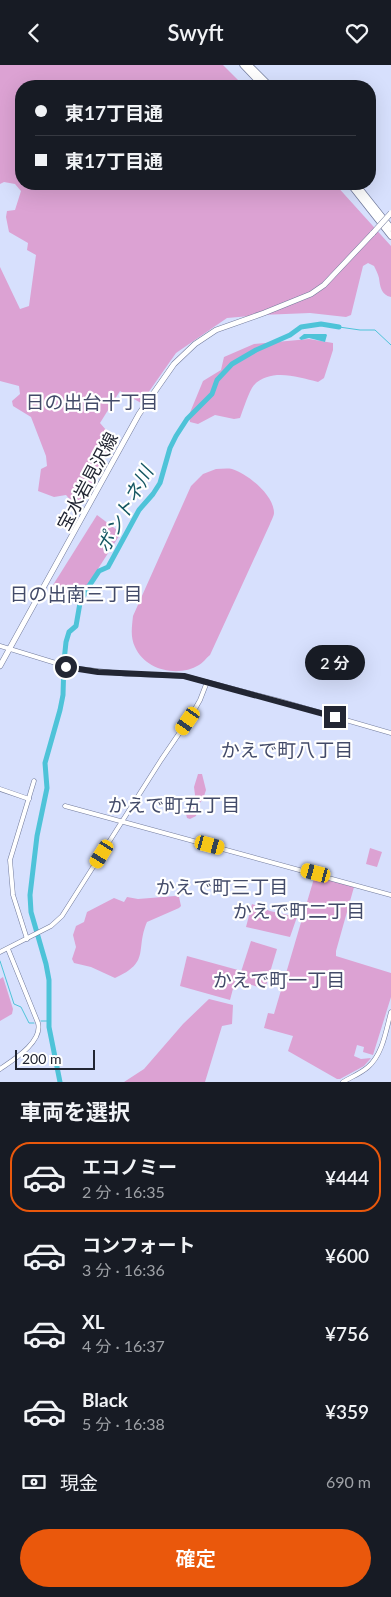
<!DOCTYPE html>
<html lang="ja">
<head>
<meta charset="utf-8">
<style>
	:root { --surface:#171b24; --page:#242831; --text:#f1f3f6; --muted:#9ea1a6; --line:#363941; --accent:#ea580c }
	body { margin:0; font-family:Lato,"Noto Sans JP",sans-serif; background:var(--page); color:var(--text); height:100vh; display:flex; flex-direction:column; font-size:19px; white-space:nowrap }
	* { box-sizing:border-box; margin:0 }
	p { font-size:16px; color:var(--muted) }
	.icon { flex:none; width:28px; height:28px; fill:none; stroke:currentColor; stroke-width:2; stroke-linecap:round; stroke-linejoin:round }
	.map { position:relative; height:1017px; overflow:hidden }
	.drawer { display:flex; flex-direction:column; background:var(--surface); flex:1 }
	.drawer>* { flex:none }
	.guide { position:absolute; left:15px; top:15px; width:361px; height:110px; border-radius:20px; box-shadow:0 5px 20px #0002; display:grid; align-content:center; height:110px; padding:0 20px; background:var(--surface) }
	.scale { position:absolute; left:15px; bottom:12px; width:80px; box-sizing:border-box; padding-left:5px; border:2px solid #222633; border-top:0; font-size:14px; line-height:18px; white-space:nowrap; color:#222633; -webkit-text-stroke:4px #fff; paint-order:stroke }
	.end { position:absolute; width:22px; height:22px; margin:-11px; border:6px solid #222633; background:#fff; box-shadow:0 0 0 2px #fff }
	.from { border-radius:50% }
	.bubble { position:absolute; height:35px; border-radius:18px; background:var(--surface); box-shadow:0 5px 20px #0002; font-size:16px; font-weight:600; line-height:35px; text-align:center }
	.car { position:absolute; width:15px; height:30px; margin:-15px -8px; border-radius:6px; box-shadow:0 0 4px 1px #0007; background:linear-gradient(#f5c518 24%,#345 0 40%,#f5c518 0 76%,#345 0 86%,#f5c518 0) }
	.guide b { display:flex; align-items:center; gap:18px; height:48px; font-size:19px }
	.guide b+b { border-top:1px solid var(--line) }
	.guide i { width:12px; height:12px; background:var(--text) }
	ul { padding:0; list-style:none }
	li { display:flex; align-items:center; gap:15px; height:70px; margin:0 10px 8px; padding:0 10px; border:2px solid transparent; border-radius:20px }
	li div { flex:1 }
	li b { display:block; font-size:19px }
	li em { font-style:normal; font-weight:600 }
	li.selected { border-color:var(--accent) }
	li>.icon { width:45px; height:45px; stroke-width:1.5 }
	h2 { padding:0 20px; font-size:22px; line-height:60px }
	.pay { display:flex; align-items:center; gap:12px; height:55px; padding:0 20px; font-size:19px }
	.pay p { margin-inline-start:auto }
	.button { display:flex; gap:10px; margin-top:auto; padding:10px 20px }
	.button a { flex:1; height:58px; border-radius:30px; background:var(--accent); color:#fff; font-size:20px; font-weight:600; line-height:58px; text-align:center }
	header { display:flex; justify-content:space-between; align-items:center; height:65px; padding:0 20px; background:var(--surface); font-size:22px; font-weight:600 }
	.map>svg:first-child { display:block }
	.green { fill:#dca2d3 }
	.water { fill:#4ec3d8 }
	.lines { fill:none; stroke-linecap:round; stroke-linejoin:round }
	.stream { stroke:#4ec3d8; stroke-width:1 }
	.river { stroke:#4ec3d8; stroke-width:5 }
	.minor-casing { stroke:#727b9c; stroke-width:5 }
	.major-casing { stroke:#727b9c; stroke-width:6 }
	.highway-casing { stroke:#727b9c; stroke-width:7 }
	.minor { stroke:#fff; stroke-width:4 }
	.major { stroke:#fff; stroke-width:5 }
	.highway { stroke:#fff; stroke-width:5.5 }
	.major-bridge-casing { stroke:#727b9c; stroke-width:6; stroke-linecap:butt }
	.major-bridge { stroke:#fff; stroke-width:5 }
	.route { stroke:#222633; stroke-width:6 }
	.labels { text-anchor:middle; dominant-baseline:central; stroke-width:4.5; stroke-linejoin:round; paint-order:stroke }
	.street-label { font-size:18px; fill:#222633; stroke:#fff }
	.neighbourhood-label { font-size:19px; fill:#434b69; stroke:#fff }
	.water-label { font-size:19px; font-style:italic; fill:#165863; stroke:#fff }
</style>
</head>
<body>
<header><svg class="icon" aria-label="back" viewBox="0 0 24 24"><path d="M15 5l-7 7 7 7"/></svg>Swyft<svg class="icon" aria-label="heart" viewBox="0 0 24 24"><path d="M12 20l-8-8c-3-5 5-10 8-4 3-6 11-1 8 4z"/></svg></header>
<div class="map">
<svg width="391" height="1017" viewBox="0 0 391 1017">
	<rect width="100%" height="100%" fill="#d7e0fd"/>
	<g class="green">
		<path d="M0 0H223L244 21H21V119H230L260 125 265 119H335L391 181V232C381 230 380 221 379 213 378 209 376 205 374 201L368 198 363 201 351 250 346 252 310 248 261 250 227 253 176 288 141 338 120 326 100 358 113 373 114 380 106 392 84 439 72 437 66 430 54 432 38 426 41 404 47 401 46 391 31 352 13 341 12 336 20 329 19 321 0 316V202L20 244 29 241 36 190 27 185 28 178 9 167 6 152 7 146 15 145 21 126 15 119 4 117 0 119Z"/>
		<path d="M309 274 333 278V285L324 313 318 317C298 312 271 303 254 320 249 326 243 345 240 353L234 354 215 350 198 359 190 357 189 350 203 316 221 305 224 292 254 279Z"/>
		<path d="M216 404C221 404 227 403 232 404 248 409 274 430 274 448 274 451 271 456 270 459L210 590C206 593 203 598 199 600 178 613 145 605 135 582 130 572 132 561 133 551L191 421 203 409Z"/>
		<path d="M97 450 121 468 78 535 53 520Z"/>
		<path d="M198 709H202L206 725 203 734 199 739 196 751 190 754 187 753 186 749 195 730 194 722Z"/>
		<path d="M370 783 382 787 377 802 366 799Z"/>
		<path d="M315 810 354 822 336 886V891L391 908V932L373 990 363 987 364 982 357 980 354 991 361 994 371 993 364 1001 340 1014H337L288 986 293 971 264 963 268 948 274 949Z"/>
		<path d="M175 831 179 832 181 841 179 843 147 857C135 885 151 897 115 913L91 902 74 898 72 894 76 882 73 870 76 861 84 857 87 847 114 833 124 837 127 832 138 834Z"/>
		<path d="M252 839 270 846 297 852 290 872 246 862Z"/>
		<path d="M251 876 277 884 265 924 238 916Z"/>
		<path d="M187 891 238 905 230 935 180 921Z"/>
		<path d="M3 912 13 944 12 949 0 956V914Z"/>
		<path d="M209 934 233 940 232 959 222 961 205 1017H124L144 1004 183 959Z"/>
	</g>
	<path class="water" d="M304 269H326L327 270 325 277 309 273 301 275 299 273Z"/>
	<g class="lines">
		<g class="stream">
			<path d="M339 262 360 265H375L391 280"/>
			<path d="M0 896 14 939 21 942 29 958H34"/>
			<path d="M41 956H48"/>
		</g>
		<path class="river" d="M60 1017 49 962V915L46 899 31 847 30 830 37 771 47 723 45 698 60 645 63 630 64 596 66 577 69 567 76 561 80 538 87 524 99 506 108 502 139 445 153 429 160 418 170 383 176 371 187 354 212 329 217 315 232 299 256 285 290 270 301 262 321 259 339 262"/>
		<defs>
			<g id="minor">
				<path d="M0 581 72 603 126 609 184 611 280 636 391 668"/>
				<path d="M0 724 29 734"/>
				<path d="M65 741 391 830"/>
				<path d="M27 874 13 830 10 795 34 716"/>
				<path d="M0 887 51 861 62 851 161 695 191 651 200 635 207 617"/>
				<path d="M0 1004C13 995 43 977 38 958L8 884"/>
				<path d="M343 1017C351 1012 360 1009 368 1002 383 989 386 965 391 947"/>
			</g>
			<path id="major" d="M0 601 139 349 174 299 195 279 216 265 264 248 311 229 324 220 373 168"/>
			<g id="highway">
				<path d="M243 0 263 21"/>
				<path d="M249 0 270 21"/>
				<path d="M350 119 391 171"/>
				<path d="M356 119 391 163"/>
			</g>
		</defs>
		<use href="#minor" class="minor-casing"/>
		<use href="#major" class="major-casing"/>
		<use href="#highway" class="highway-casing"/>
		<use href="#minor" class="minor"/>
		<use href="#major" class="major"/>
		<use href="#highway" class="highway"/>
		<defs>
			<path id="major-bridge" d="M373 168 391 148"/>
		</defs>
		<use href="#major-bridge" class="major-bridge-casing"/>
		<use href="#major-bridge" class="major-bridge"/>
	</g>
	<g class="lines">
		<path class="route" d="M66 602 98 607 184 611 335 652"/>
	</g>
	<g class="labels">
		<g class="street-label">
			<text transform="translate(87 416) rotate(-62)">宝水岩見沢線</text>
		</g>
		<g class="neighbourhood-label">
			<text x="92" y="336">日の出台十丁目</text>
			<text x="76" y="528">日の出南三丁目</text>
			<text x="287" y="684">かえで町八丁目</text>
			<text x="174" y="739">かえで町五丁目</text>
			<text x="222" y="821">かえで町三丁目</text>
			<text x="299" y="845">かえで町二丁目</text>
			<text x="279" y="914">かえで町一丁目</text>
		</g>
		<g class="water-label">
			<text transform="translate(124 444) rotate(-61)">ポントネ川</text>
		</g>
	</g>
</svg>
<div class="scale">200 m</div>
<i class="end from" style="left:66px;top:602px"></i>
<i class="end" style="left:335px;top:652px"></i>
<div class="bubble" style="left:305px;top:580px;width:60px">2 分</div>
<i class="car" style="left:188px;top:656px;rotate:215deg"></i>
<i class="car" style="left:210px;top:780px;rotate:105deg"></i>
<i class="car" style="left:102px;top:789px;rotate:212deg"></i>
<i class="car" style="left:316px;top:808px;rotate:285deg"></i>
<div class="guide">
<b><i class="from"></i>東17丁目通</b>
<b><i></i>東17丁目通</b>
</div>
</div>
<section class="drawer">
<h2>車両を選択</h2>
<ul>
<li class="selected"><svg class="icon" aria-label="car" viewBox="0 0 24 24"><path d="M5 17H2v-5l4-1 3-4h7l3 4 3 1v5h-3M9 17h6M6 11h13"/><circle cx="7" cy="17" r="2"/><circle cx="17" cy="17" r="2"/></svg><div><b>エコノミー</b><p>2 分 · 16:35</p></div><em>¥444</em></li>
<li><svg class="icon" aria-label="car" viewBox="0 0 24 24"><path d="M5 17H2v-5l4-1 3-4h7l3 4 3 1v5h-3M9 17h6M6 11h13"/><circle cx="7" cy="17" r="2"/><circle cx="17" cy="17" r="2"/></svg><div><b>コンフォート</b><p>3 分 · 16:36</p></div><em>¥600</em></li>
<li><svg class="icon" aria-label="car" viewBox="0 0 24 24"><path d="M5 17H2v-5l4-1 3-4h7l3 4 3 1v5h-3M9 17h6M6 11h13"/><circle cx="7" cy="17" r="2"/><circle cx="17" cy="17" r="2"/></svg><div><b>XL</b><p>4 分 · 16:37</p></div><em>¥756</em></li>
<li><svg class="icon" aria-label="car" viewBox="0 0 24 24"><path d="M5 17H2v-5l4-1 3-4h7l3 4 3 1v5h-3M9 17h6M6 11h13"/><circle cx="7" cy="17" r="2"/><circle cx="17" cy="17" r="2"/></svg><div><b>Black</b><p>5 分 · 16:38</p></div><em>¥359</em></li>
</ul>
<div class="pay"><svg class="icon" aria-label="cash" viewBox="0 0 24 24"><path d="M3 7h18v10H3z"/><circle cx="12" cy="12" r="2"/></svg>現金<p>690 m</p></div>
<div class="button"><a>確定</a></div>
</section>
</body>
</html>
